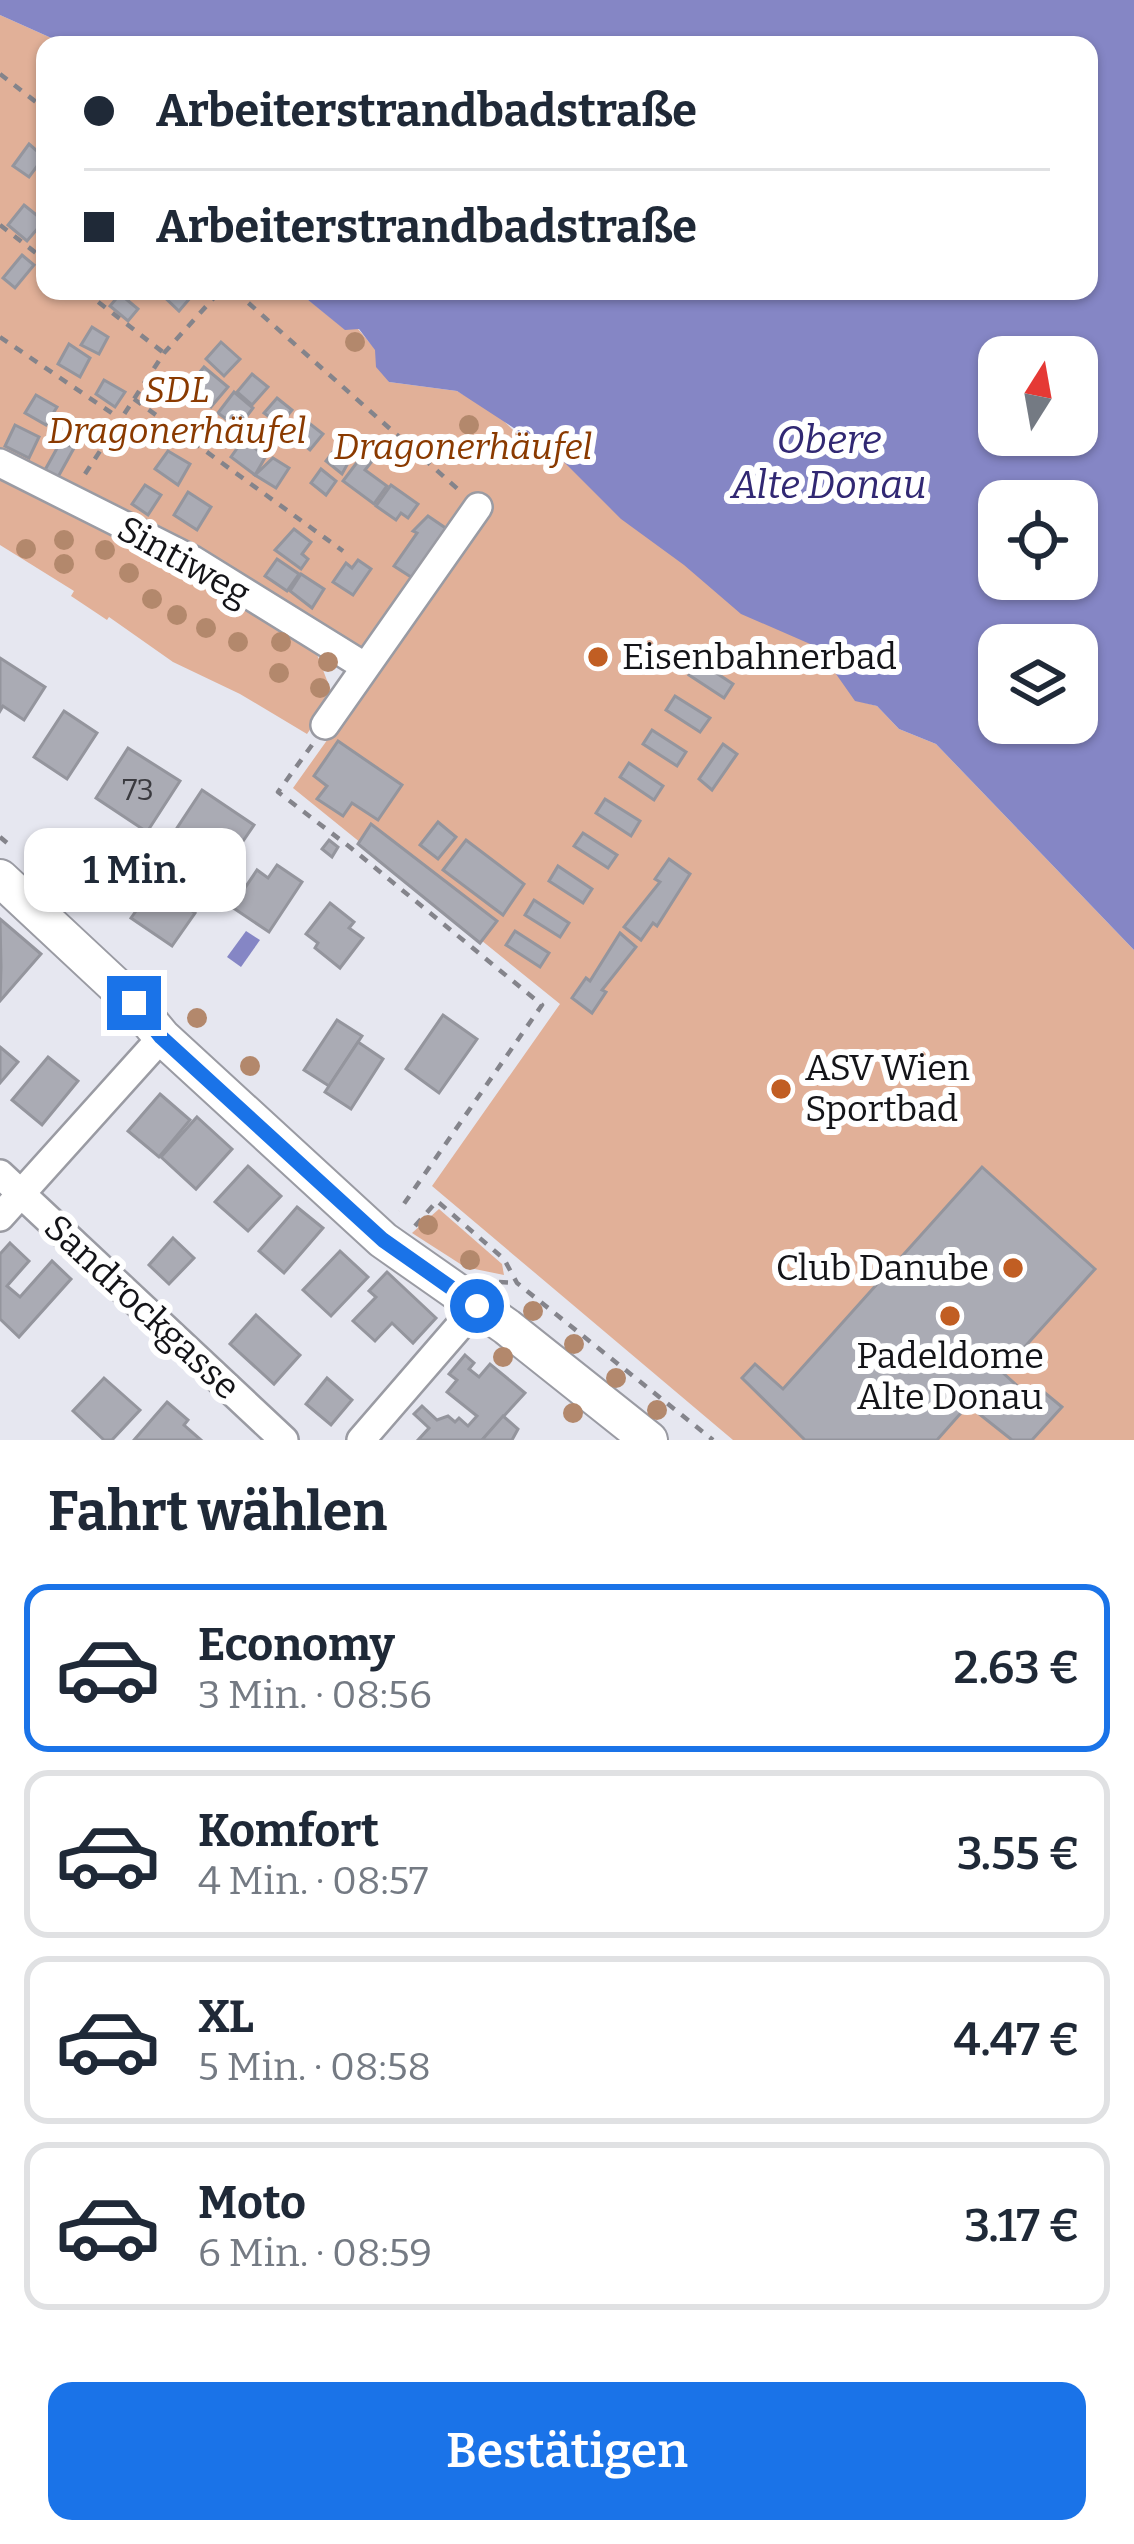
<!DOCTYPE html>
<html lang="de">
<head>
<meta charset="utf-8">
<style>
	:root { --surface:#fff; --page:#f2f2f3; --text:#1f2937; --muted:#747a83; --line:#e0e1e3; --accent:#1a73e8 }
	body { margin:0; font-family:Bitter,serif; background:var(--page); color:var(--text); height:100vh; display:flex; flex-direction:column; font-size:45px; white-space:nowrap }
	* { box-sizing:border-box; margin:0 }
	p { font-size:39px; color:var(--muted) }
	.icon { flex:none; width:66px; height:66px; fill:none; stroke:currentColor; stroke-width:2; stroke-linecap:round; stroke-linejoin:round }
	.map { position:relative; height:1440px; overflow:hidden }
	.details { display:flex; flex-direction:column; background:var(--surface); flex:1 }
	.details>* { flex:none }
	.hud { position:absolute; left:36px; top:36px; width:1062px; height:264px; border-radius:24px; box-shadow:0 3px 9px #0004; display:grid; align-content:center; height:264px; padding:0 48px; background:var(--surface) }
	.needle { width:78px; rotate:11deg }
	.controls { position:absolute; left:978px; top:336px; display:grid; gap:24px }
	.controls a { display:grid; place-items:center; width:120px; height:120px; border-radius:24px; background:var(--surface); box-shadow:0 3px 9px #0004; font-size:60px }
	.end { position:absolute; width:54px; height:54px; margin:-27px; border:15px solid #1a73e8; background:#fff; box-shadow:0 0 0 6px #fff }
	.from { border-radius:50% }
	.bubble { position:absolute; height:84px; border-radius:24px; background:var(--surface); box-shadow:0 3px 9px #0004; font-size:39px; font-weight:600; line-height:84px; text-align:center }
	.hud b { display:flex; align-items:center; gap:42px; height:114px; font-size:45px }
	.hud b+b { border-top:3px solid var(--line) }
	.hud i { width:30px; height:30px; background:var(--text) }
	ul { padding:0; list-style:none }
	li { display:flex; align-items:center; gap:36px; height:168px; margin:0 24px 18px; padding:0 24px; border:6px solid var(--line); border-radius:24px }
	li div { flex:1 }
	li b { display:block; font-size:45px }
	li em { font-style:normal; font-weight:600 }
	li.on { border-color:var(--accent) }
	li>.icon { width:108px; height:108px; stroke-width:1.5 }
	h2 { padding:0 48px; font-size:54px; line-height:144px }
	.button { display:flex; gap:24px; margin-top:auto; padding:24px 48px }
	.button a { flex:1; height:138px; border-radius:24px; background:var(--accent); color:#fff; font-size:48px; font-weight:600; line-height:138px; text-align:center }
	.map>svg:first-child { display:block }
	.green { fill:#e1b098 }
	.water { fill:#8586c5; fill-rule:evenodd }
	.building { fill:#aaabb4; stroke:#94959d; stroke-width:3 }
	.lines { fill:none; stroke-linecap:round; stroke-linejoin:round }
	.street-casing { stroke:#9a9ba3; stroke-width:32 }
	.secondary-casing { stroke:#9a9ba3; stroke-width:40 }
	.path { stroke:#84848b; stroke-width:4.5; stroke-dasharray:9 9; stroke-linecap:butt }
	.street { stroke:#fff; stroke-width:27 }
	.secondary { stroke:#fff; stroke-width:36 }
	.tree { fill:#b3886c }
	.route { stroke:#1a73e8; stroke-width:15 }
	.poi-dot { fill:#c15e23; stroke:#fff; stroke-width:4.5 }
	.labels { text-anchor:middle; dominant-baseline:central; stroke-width:12; stroke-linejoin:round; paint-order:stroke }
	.number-label { font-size:30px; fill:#3a3a3f }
	.park-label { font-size:36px; font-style:italic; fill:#8a3a00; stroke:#fff }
	.street-label { font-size:36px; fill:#141418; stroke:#fff }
	.poi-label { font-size:36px; fill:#141418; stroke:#fff; text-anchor:start }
	.water-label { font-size:39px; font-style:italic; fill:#312873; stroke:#fff }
</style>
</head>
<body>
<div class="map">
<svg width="1134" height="1440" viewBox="0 0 1134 1440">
	<rect width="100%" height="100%" fill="#e6e7f0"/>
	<g class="green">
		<path d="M0 15 67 45H45V291H297L345 329H358L376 350 389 382 457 391 497 414 530 447 648 291 855 700 877 706 899 729 936 744 1134 950V1440H733L432 1186 560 1004 293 788 372 677 364 655 189 547 0 449Z"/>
		<path d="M0 472 188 566 313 644 333 696 307 734 240 694 173 662 109 617 107 620 71 596 74 591 0 545Z"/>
		<path d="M439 1209 502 1264 504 1275 465 1267 412 1233Z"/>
	</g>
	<g class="water">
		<path d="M0 0H1134V950L936 744 899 729 877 706 855 701 817 647 741 614 684 565 621 519 555 453 545 436 520 432 457 391 389 382 376 367 375 350 359 329 345 330 297 291H1089V45H67L0 15ZM999 357H1077V435H999ZM999 501H1077V579H999ZM999 645H1077V723H999Z"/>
		<path d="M246 931 260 940 241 967 227 957Z"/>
	</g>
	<g class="building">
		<path d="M29 144 44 157 29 177 13 166Z"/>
		<path d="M24 205 44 221 27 241 8 225Z"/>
		<path d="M22 255 34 265 15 288 3 278Z"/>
		<path d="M158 291H196L179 311Z"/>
		<path d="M120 294 138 309 128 321 110 306Z"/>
		<path d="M92 327 108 337 99 354 81 345Z"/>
		<path d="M221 342 240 359 224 376 206 359Z"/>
		<path d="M69 344 90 358 80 377 58 364Z"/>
		<path d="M204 367 228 387 211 407 187 388Z"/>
		<path d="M173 373 183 379 171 397 161 391Z"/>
		<path d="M252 374 268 387 252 405 237 392Z"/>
		<path d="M104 380 125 392 115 407 96 394Z"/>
		<path d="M234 392 253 408 238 428 218 413Z"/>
		<path d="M36 395 57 407 46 425 25 413Z"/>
		<path d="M277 398 292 410 280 425 264 413Z"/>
		<path d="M300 416 323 434 310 450 287 431Z"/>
		<path d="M15 425 39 437 29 458 5 446Z"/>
		<path d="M243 440 266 456 255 475 231 457Z"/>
		<path d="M61 441 74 448 58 477 45 470Z"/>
		<path d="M339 444 353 454 342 474 326 461Z"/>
		<path d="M168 451 190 464 178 485 155 469Z"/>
		<path d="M364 453 373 460 365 470 387 486 374 504 343 481Z"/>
		<path d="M273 458 289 468 276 488 255 475Z"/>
		<path d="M321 469 336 481 326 495 311 483Z"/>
		<path d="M145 485 161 495 148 515 132 504Z"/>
		<path d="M391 485 418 504 408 518 401 513 396 520 376 506Z"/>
		<path d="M188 492 211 507 197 530 174 515Z"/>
		<path d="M428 516 447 529 414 579 394 566 417 533 413 531Z"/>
		<path d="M294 529 311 542 302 554 308 559 301 569 275 550Z"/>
		<path d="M277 559 299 574 287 591 265 576Z"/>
		<path d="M358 560 371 569 353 595 333 582 346 563 352 568Z"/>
		<path d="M301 574 324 589 312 608 290 591Z"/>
		<path d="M0 658 45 687 24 720 3 706 0 711Z"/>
		<path d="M698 661 733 684 724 698 689 675Z"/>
		<path d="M675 696 710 718 700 732 666 710Z"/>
		<path d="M64 711 97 733 67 779 34 757Z"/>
		<path d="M652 730 686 752 677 766 643 744Z"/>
		<path d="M338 741 402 785 378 820 352 803 343 816 317 799 327 786 314 776Z"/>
		<path d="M723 744 737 754 712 790 699 779Z"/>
		<path d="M128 748 180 781 147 832 96 798Z"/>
		<path d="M629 763 663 786 654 800 620 777Z"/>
		<path d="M202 790 254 825 211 888 194 877 200 868 172 849 183 833 177 828Z"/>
		<path d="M605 799 640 821 631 836 596 813Z"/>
		<path d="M438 822 456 837 438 859 420 845Z"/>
		<path d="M371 824 497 921 480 943 358 844Z"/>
		<path d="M583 833 617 855 608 868 574 846Z"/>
		<path d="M329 840 338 847 332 857 322 849Z"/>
		<path d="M466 840 524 884 503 915 443 870Z"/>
		<path d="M669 859 690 874 657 926 653 923 641 940 624 927 660 882 655 879Z"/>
		<path d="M277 865 302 882 269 932 232 907 257 870 268 878Z"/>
		<path d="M558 866 592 889 583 903 549 881Z"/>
		<path d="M148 894 167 907 174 898 195 913 172 946 131 918Z"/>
		<path d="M534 900 569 923 560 937 525 915Z"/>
		<path d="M330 903 354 922 349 928 363 938 340 968 315 948 318 943 306 934Z"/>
		<path d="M0 919 41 954 0 1001 1 967Z"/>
		<path d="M515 931 549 953 540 967 506 945Z"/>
		<path d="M620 933 636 947 602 990 606 992 592 1013 572 998 586 978 590 981Z"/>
		<path d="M443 1015 477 1039 439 1093 406 1069Z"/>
		<path d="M337 1020 362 1036 329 1086 304 1070Z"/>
		<path d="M358 1042 383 1059 351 1109 325 1092Z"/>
		<path d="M0 1047 18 1062 0 1083Z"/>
		<path d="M48 1057 78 1081 42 1125 12 1100Z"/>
		<path d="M160 1094 190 1120 159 1157 128 1131Z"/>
		<path d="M197 1117 232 1149 196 1189 161 1157Z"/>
		<path d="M248 1166 281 1196 248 1231 215 1202Z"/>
		<path d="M982 1167 1095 1269 1002 1372 1035 1402 1044 1392 1062 1407 1032 1440H1012L968 1405 937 1440H805L742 1378 755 1364 783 1389Z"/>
		<path d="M297 1207 323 1228 284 1273 259 1251Z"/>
		<path d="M173 1238 194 1258 169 1284 149 1265Z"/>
		<path d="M10 1243 29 1261 7 1286 20 1297 52 1261 71 1279 19 1337 0 1319V1254Z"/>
		<path d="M340 1251 368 1277 331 1316 303 1290Z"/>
		<path d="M387 1272 436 1318 413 1343 392 1323 375 1341 353 1321 376 1297 369 1291Z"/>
		<path d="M256 1315 300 1355 274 1384 230 1344Z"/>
		<path d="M465 1355 474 1363 469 1369 479 1377 490 1364 525 1393 482 1440H418L429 1428 414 1414 422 1406 437 1420 448 1416 455 1422 459 1418 468 1426 477 1416 447 1392 457 1380 449 1374Z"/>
		<path d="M104 1378 140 1410 112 1440H104L73 1411Z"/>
		<path d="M327 1378 352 1400 331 1425 306 1404Z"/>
		<path d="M167 1402 188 1420 184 1425 201 1440H134Z"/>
		<path d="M503 1416 518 1429 512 1440H482Z"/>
	</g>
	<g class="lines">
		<defs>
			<g id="street">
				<path d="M0 463 193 560 364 666"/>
				<path d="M325 725 478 507"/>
				<path d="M0 1174 284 1440"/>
				<path d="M0 1217 162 1037"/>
				<path d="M361 1440 477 1306"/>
			</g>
			<path id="secondary" d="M0 878 134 1003 162 1037 383 1240 507 1327 649 1440"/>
		</defs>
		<use href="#street" class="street-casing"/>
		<use href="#secondary" class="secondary-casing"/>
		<g class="path">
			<path d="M0 74 45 109"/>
			<path d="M0 225 45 260"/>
			<path d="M84 291 164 353"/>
			<path d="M235 291 460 491"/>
			<path d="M0 337 119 418"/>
			<path d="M134 399 343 551"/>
			<path d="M85 474 164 353 220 291"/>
			<path d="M312 745 278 792 351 848 542 1005 399 1211"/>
			<path d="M0 837 13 848"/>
			<path d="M415 1226 437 1201 504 1259 517 1283 713 1440"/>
			<path d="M499 1282 517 1283"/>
		</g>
		<use href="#street" class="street"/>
		<use href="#secondary" class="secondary"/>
	</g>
	<g class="tree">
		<circle cx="355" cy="342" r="10"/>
		<circle cx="469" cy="425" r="10"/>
		<circle cx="64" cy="540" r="10"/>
		<circle cx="26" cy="549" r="10"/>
		<circle cx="105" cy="550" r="10"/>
		<circle cx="64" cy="564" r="10"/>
		<circle cx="129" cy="573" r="10"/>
		<circle cx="152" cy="599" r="10"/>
		<circle cx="177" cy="615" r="10"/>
		<circle cx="206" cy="628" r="10"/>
		<circle cx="238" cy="642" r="10"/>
		<circle cx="281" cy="642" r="10"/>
		<circle cx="328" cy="662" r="10"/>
		<circle cx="279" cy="673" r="10"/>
		<circle cx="320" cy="688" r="10"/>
		<circle cx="197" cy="1018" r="10"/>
		<circle cx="250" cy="1066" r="10"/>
		<circle cx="428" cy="1225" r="10"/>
		<circle cx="470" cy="1260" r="10"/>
		<circle cx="533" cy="1311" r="10"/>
		<circle cx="574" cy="1344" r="10"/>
		<circle cx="503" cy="1357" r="10"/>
		<circle cx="616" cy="1378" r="10"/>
		<circle cx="657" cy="1410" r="10"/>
		<circle cx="573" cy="1413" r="10"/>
	</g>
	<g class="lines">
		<path class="route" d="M134 1003 161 1037 383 1240 477 1306"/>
	</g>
	<g class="poi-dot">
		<circle cx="598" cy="657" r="12"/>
		<circle cx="781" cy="1089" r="12"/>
		<circle cx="1013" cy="1268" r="12"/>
		<circle cx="950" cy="1316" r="12"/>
	</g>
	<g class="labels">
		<g class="number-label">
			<text x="138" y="790">73</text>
		</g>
		<g class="park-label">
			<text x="177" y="390">SDL<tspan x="177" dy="41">Dragonerhäufel</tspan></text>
			<text x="463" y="447">Dragonerhäufel</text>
		</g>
		<g class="street-label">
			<text transform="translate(184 561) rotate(29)">Sintiweg</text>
			<text transform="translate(142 1307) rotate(43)">Sandrockgasse</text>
		</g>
		<g class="poi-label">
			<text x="622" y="657">Eisenbahnerbad</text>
			<text x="805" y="1068">ASV Wien<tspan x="805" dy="41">Sportbad</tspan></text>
			<text x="989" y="1268" text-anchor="end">Club Danube</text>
			<text x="950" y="1356" text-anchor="middle">Padeldome<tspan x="950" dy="41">Alte Donau</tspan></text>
		</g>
		<g class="water-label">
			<text x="829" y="440">Obere<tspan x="829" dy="45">Alte Donau</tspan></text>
		</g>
	</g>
</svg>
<div class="controls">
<a><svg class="needle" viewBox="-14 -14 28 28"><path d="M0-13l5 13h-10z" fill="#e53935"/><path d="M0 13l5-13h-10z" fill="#747a83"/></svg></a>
<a><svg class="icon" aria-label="locate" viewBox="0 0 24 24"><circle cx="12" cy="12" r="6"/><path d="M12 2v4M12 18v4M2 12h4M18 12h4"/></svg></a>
<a><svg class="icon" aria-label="layers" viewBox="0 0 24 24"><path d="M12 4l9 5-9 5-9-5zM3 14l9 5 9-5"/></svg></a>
</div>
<i class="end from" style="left:477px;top:1306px"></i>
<i class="end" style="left:134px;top:1003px"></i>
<div class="bubble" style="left:24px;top:828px;width:222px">1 Min.</div>
<div class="hud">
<b><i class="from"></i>Arbeiterstrandbadstraße</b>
<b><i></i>Arbeiterstrandbadstraße</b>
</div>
</div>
<section class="details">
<h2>Fahrt wählen</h2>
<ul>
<li class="on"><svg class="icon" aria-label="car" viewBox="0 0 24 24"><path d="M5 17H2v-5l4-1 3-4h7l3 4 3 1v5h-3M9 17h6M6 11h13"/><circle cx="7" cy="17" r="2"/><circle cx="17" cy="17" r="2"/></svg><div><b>Economy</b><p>3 Min. · 08:56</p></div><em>2.63 €</em></li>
<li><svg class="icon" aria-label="car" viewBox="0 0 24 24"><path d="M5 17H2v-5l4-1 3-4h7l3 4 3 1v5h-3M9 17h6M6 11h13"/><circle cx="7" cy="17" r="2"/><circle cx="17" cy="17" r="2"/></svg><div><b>Komfort</b><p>4 Min. · 08:57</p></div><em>3.55 €</em></li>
<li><svg class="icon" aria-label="car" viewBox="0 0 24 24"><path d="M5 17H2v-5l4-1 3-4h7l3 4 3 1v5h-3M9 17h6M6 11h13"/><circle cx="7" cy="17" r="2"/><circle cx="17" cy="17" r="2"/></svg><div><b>XL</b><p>5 Min. · 08:58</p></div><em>4.47 €</em></li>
<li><svg class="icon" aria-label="car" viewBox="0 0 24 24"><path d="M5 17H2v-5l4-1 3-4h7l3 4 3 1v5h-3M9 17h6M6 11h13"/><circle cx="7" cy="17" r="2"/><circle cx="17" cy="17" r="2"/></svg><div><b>Moto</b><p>6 Min. · 08:59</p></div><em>3.17 €</em></li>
</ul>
<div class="button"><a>Bestätigen</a></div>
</section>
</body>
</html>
